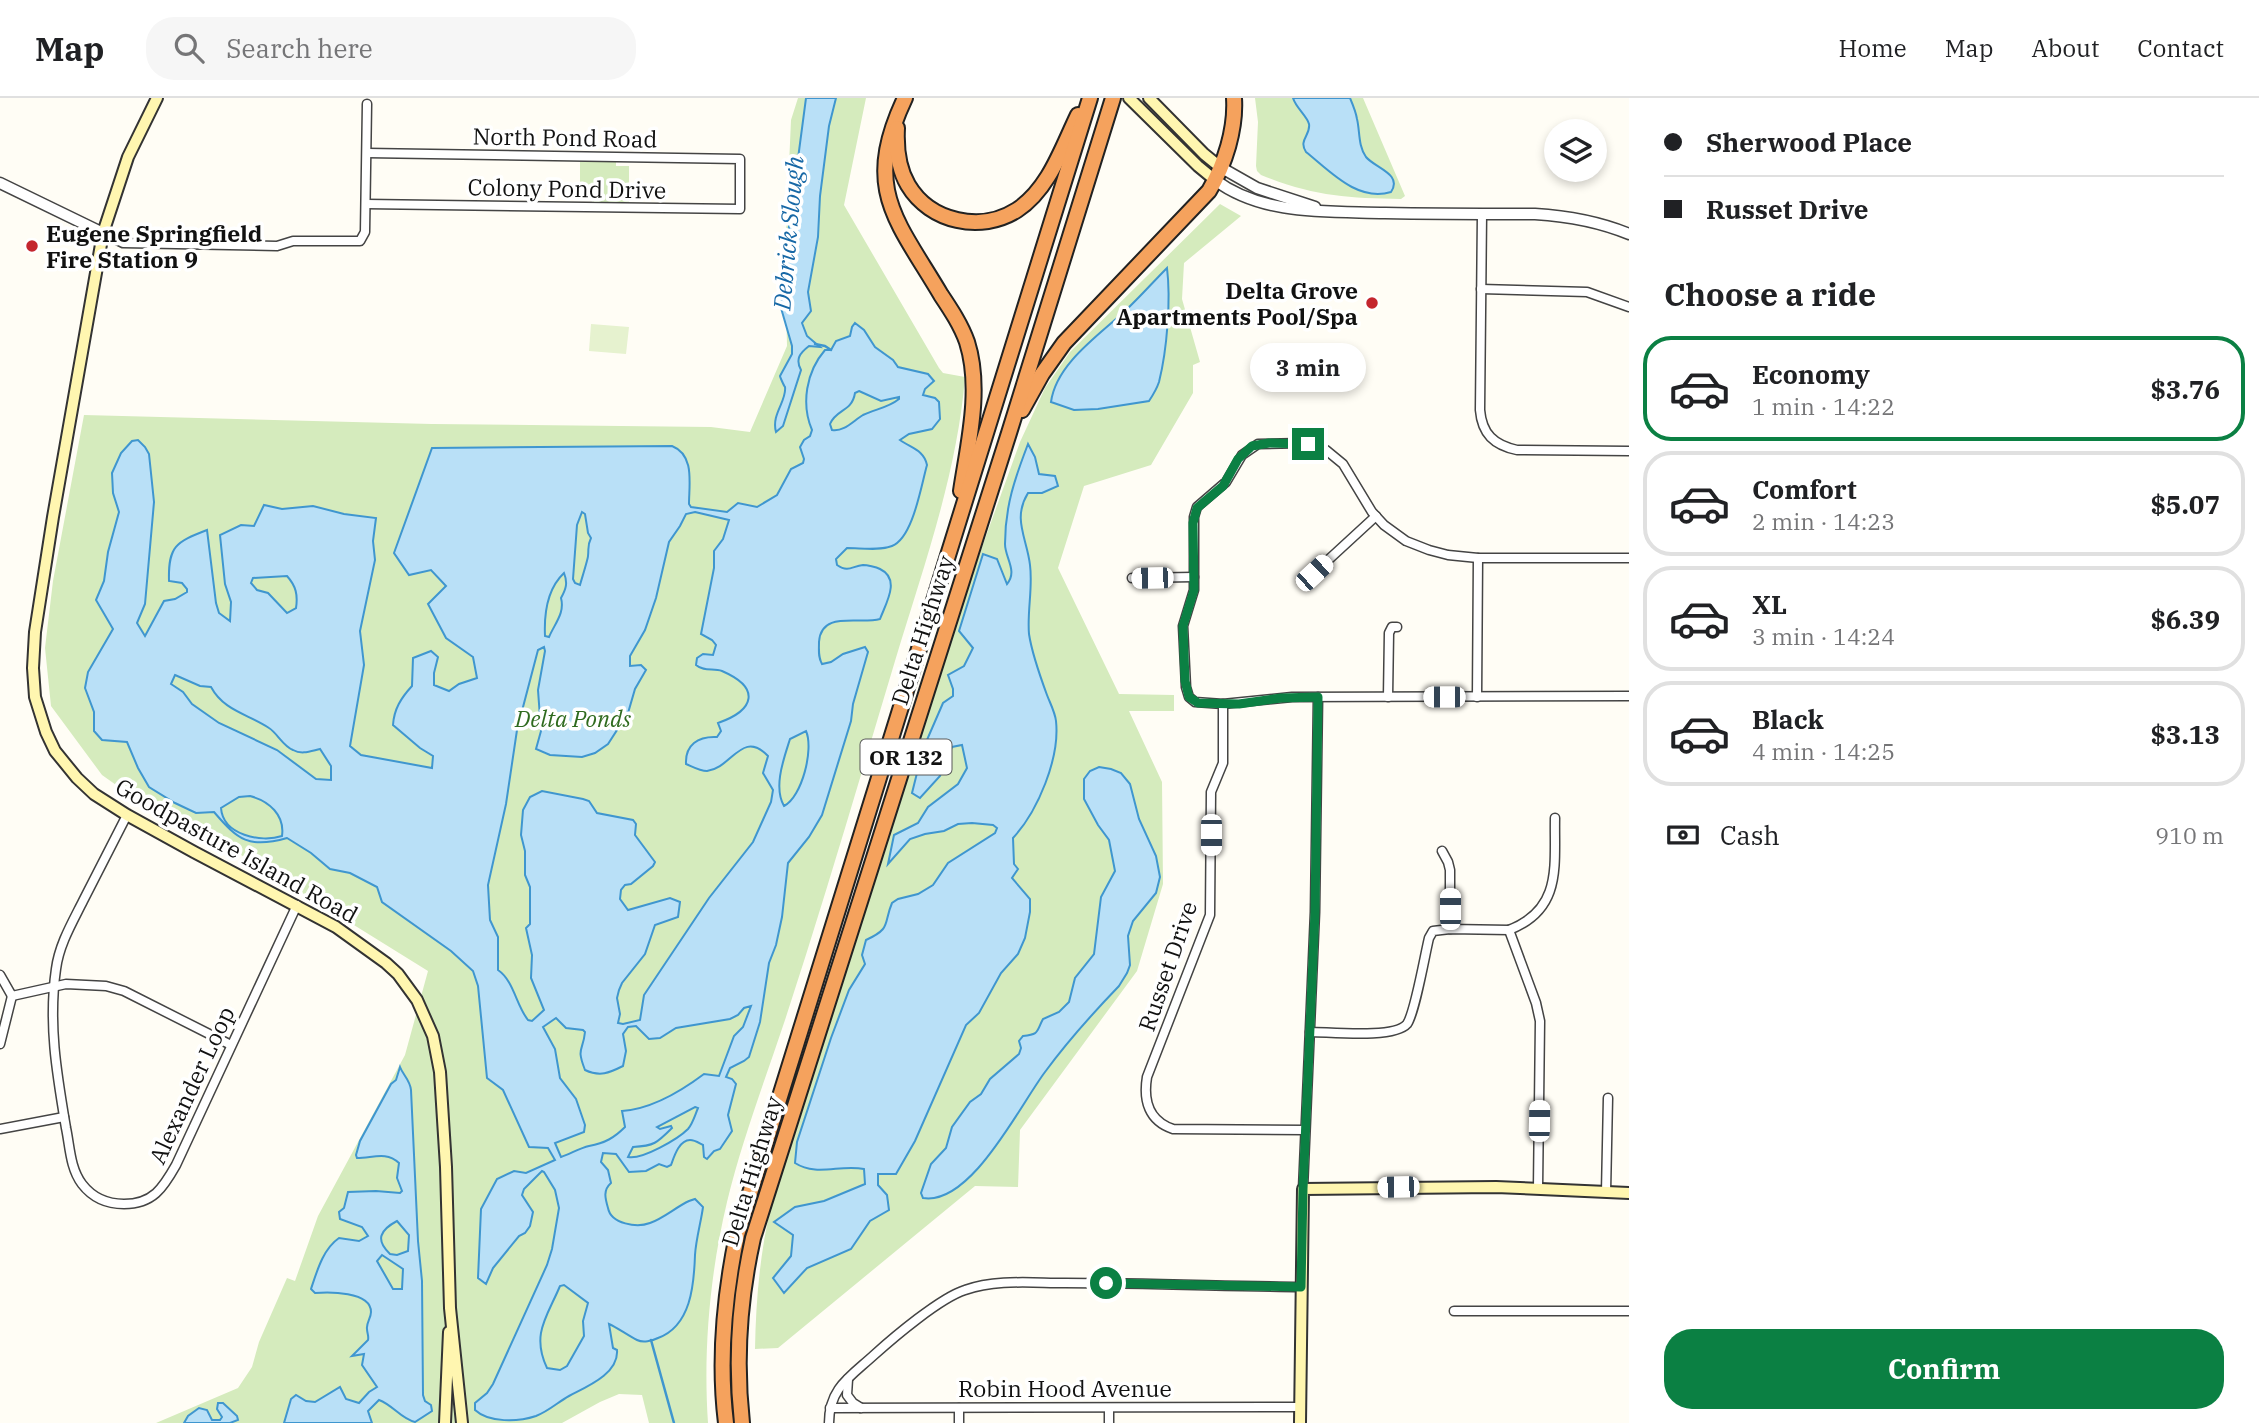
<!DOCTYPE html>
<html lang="en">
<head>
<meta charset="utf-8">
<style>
	:root { --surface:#fff; --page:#f6f6f6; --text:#202124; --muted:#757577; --line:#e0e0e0; --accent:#0b8043 }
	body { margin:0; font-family:"IBM Plex Serif",serif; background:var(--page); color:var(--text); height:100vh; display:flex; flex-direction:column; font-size:26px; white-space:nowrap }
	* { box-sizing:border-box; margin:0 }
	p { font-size:23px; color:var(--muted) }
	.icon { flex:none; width:38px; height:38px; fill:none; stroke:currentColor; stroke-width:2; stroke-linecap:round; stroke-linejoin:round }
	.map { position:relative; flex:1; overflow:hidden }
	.side { display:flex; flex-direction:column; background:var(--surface); width:630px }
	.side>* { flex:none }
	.top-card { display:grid; align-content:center; height:154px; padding:0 35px; background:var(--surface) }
	.fabs { position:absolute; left:1544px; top:21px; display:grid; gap:14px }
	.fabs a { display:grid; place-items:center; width:63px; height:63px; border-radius:50%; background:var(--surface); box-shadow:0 4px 10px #0003; font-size:35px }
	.end { position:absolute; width:32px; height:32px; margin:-16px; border:9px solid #0b8043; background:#fff; box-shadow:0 0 0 4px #fff }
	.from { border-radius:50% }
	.bubble { position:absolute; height:49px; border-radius:24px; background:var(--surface); box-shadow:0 4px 10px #0003; font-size:23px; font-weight:700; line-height:49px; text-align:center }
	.car { position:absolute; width:21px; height:42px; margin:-21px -10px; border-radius:9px; box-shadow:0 0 5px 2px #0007; background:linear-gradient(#fff 24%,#345 0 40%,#fff 0 76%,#345 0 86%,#fff 0) }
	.top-card b { display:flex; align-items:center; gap:24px; height:66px; font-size:26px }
	.top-card b+b { border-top:2px solid var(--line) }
	.top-card i { width:18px; height:18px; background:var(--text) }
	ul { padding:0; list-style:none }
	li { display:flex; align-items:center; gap:21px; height:105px; margin:0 14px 10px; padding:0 21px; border:4px solid var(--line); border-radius:28px }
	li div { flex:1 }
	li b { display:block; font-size:26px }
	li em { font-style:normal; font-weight:700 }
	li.current { border-color:var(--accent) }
	li>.icon { width:63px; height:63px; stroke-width:1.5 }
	h2 { padding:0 35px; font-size:32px; line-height:84px }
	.pay { display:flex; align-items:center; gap:18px; height:77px; padding:0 35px; font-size:26px }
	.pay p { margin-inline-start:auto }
	.button { display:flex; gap:14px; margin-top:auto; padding:14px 35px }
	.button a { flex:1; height:80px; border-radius:28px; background:var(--accent); color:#fff; font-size:28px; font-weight:700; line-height:80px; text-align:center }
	header { display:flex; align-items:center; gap:42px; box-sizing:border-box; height:98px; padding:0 35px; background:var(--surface); border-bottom:2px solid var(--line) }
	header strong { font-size:33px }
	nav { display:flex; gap:38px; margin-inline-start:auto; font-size:24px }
	.search { width:490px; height:63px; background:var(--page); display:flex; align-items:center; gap:18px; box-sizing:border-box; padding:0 24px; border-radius:28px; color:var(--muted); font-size:26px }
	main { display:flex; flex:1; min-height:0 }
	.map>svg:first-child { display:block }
	.green { fill:#d5ebbd }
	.pitch { fill:#e6f2cf }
	.water { fill:#b9e0f7; stroke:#3f96cf; stroke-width:2; fill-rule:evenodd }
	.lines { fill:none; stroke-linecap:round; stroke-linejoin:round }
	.stream { stroke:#3f96cf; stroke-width:2.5 }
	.minor-casing { stroke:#444; stroke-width:11 }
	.tertiary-casing { stroke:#444; stroke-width:13 }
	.secondary-casing { stroke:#333; stroke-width:14 }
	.motorway-casing { stroke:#222; stroke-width:18 }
	.minor { stroke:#fff; stroke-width:8 }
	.tertiary { stroke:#fff; stroke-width:10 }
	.secondary { stroke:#fff6b0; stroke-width:10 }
	.motorway { stroke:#f5a25d; stroke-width:14 }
	.route { stroke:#0b8043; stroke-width:9 }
	.poi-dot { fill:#c4262e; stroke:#fff; stroke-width:2.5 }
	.labels { text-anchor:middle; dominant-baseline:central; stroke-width:7; stroke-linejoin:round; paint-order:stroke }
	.shield { fill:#fff; stroke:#585858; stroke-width:2 }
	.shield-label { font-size:21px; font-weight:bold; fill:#111 }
	.street-label { font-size:23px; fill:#111; stroke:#fff }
	.poi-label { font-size:23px; font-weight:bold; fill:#111; stroke:#fff; text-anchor:start }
	.park-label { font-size:23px; font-style:italic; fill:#2f6b1f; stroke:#fff }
	.water-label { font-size:24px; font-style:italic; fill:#1768a6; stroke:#fff }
</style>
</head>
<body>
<header>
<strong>Map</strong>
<div class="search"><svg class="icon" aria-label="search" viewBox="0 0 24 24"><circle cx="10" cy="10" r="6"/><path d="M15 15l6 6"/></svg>Search here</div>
<nav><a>Home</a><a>Map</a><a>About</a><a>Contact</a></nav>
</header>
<main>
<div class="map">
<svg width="1629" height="1325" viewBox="0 0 1629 1325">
	<rect width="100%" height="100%" fill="#fffdf5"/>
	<g class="green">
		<path d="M798 0H866L844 107 939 270 943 275 965 279C957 377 923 470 895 563 859 683 824 803 785 922 765 982 742 1042 727 1104 710 1175 703 1252 708 1325H649L642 1297 619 1296 600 1304 562 1325H156L238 1290 252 1269 259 1244 287 1180 295 1183 318 1118 405 957 428 873 233 752 143 706 102 677 51 608 45 550 53 483 84 317 432 326 711 329 750 334 787 248 785 159 791 22Z"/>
		<path d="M1255 0H1363L1405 98 1401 101C1346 100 1313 98 1261 77L1257 73 1256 68 1258 24Z"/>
		<path d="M580 64H616V68H629V104H593L592 100H580Z"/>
		<path d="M1220 106 1241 118 1184 165 1182 201 1200 264 1193 267V295L1151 367 1084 388 1058 470 1119 596 1174 597V613H1129L1162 684 1163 786 1137 873 1020 1032 1018 1089 975 1088 778 1250 755 1251C756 1195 761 1143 776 1089L964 499 1020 344 1045 290 1070 254Z"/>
	</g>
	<path class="pitch" d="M591 226 629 229 626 256 589 253Z"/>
	<g class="water">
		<path d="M806 0H836L829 28 820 98 818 139 808 194 811 213 802 225 807 238 820 249 809 248C800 255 795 261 801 272L783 328 776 334C771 316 787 303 785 289 784 288 780 279 780 278L792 256V248L781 210 785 159Z"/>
		<path d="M1293 0H1350C1353 7 1356 14 1357 21 1360 33 1358 48 1366 59 1375 70 1403 76 1391 94 1357 104 1330 73 1306 54 1298 42 1311 37 1309 26 1307 18 1296 10 1293 0Z"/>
		<path d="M1167 170C1171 202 1167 252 1159 284 1157 290 1153 297 1149 303L1098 311 1074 312 1051 304C1056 266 1099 237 1125 213 1140 199 1153 184 1167 170Z"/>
		<path d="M855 225 864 232 875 249 893 262 898 269 928 276 934 283 925 291 923 297 935 300 939 304 940 321 932 331 909 336 900 342C911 350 924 352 927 367 921 388 913 440 892 448 879 453 861 450 847 450L836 461 837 467C849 475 852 468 863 467 867 467 876 469 880 471 901 481 886 505 880 521 859 527 821 512 819 544 819 553 818 559 822 566L831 564 843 556 865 549 868 554 853 606 851 623 822 717 809 739 788 765 782 819 776 847 769 865 760 924 749 959 744 963 730 970 726 979 732 981 736 986 728 1017 732 1033 720 1051 714 1053 707 1061 704 1059 703 1047C699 1045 695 1042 690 1042 679 1042 674 1059 671 1067L667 1069 659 1066 646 1073 629 1074 616 1056 603 1055 601 1064 608 1072 611 1085C603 1092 605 1100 608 1110 611 1126 637 1130 650 1125 664 1120 676 1109 689 1103L695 1101 703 1109C701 1124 696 1141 695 1157 694 1187 691 1228 658 1240 652 1243 643 1245 637 1242 627 1237 618 1230 609 1226L613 1250 617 1252C619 1276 586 1289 569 1298 558 1304 549 1313 536 1318 518 1324 489 1325 475 1312V1305L487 1295 493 1286 547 1167 552 1151 559 1110 555 1092 544 1074 542 1073 524 1091 522 1097 533 1114 530 1128 525 1135 519 1138 493 1170 486 1186 478 1180 481 1111 497 1081 514 1073 526 1075 555 1062 548 1050 529 1049 503 992 487 980 478 888 473 873 451 853 382 804 377 789 350 775 330 771 311 755 287 740C249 751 238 742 214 714L196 715 175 705 149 689 138 670 127 644 102 642 94 633V614L85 590 88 574 113 531 96 502 104 483 108 454 119 414 113 395 112 375 121 355 132 343 138 342 145 349 149 356 154 404 145 506 137 525 145 538 164 503 175 501 187 494V491L182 485 169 483C168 448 176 444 207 432L216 505 219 515 230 523 231 504 225 486 220 437 241 427 254 428 264 407 282 411 313 408 344 416 376 420 373 443 375 462 360 533 364 567 350 648 361 657 432 670 433 658 420 650 393 627C394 611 401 600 412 588L413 560 431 553 438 559 434 575V587L449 593 459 586 477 580 473 559 446 540 428 506 446 488 431 472 409 477 394 455 432 350 672 348C695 357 689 386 689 406L691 409 727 414 738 405 757 409 777 397 791 371 803 365 804 361 800 349 804 342 810 338 812 332C801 306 806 274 825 252H831L836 243 850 238 852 229ZM859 293 881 303 899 299V301C888 310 875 311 863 317 853 323 844 334 832 332L830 326C836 311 852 314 855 295ZM582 414 585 416 588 435 591 440C587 448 589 450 588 458 588 461 581 483 580 487L575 485 573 481 577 427ZM695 414 729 422 723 441 714 453V470L701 536 712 542 716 547 713 557 703 556 697 560 696 567C704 574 713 570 722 573 761 590 755 612 718 625L721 633 717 639C698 638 685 647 686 666 693 669 700 673 707 673 732 670 742 631 768 658L763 675 773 692 771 704 753 744 709 800 644 897 640 922 623 926 618 925 620 916 617 900 619 892 622 885 645 856 655 827 678 819 680 804 670 800 628 812 620 801 621 792 625 787 631 786 653 768 655 764 635 737 636 726 633 722 597 715 589 703 583 701 542 693 530 699 523 712 521 737 525 753V777L530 789V826L526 830 532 857 531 880 544 912 532 923 528 922C516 907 514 883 498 872V839L490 822 488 787 506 706 517 632 538 552 544 549 545 553 538 592 541 633 536 651 550 657 582 659 595 655 608 646 628 615 635 591 646 572 641 567 630 568V558L645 532 656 500 669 444 680 428 686 416ZM564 475C568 485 566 491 561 500 565 515 555 525 549 539L545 538C544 516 547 491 564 475ZM287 478C296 488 298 497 296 510L287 515 268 495 257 492 251 485 253 480ZM175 577 200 588 211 589C224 613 248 616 269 630 277 635 283 648 293 652 302 657 311 653 320 651L331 668V682L316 681 277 652 219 625 192 606 183 594 171 586ZM806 633C814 651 802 699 784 708 773 689 784 660 790 641ZM250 698C269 703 285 717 282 738 261 745 223 737 221 710L239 699ZM751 908 743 929 734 938 719 978 704 976C680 994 652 1011 622 1013L625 1029C614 1040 605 1045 589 1048 580 1050 570 1056 561 1059L555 1045 584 1034 585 1027 576 1001 560 980 555 951 543 929 556 920 566 930 583 932 585 934C583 954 576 949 585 972 600 979 609 975 623 968L626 953 623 936 628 929 636 928 649 941 660 940 676 930 730 921 738 917 744 910ZM695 1009 698 1010C695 1017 693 1025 688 1031 678 1041 642 1062 628 1059L633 1049C654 1048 657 1045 672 1030L671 1028 660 1031 657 1029ZM564 1187 588 1205 583 1223 584 1238 567 1268 560 1272 547 1270C531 1236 547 1219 560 1188Z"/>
		<path d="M1028 346 1035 359 1039 376 1055 378 1058 388 1042 395H1028C1012 421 1027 440 1030 467 1033 490 1027 513 1029 536 1032 556 1040 578 1047 597 1050 605 1055 614 1056 623 1060 660 1038 713 1013 740L1014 766 1018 771 1012 780 1030 801V814L1025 840 1018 856 1001 875 979 915 966 927 915 1043 896 1076H878V1087L887 1097 889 1112 870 1123 851 1151 807 1170 784 1195 773 1180 791 1158 793 1137 774 1124 795 1109 824 1103 865 1086 864 1071C840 1066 817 1079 795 1065L797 1044 831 940 849 892 865 866 862 857 866 842C892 830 883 826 892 805L898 801 918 796 933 787 948 765 995 735 997 730 993 727 972 725 958 726 944 733 925 736 910 741 888 766 894 737 918 725 928 709 958 686 967 670 962 647 952 649 940 678 920 700 912 695 923 651 943 605 953 598V591L948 577 964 568 973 550 959 533 983 456 997 461 1007 486C1018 473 1005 460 1005 446 1005 408 1015 380 1028 346Z"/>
		<path d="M1099 669 1111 671 1121 675 1130 686 1139 721 1156 758 1160 779 1156 795 1133 823 1128 838 1130 867 1127 875 1119 888C1093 915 1067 944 1045 974 1020 1007 971 1108 923 1100L921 1095 931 1066 946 1050 952 1029 970 1004 981 996 990 981 1019 956 1021 950 1019 943 1023 938C1040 936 1036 934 1043 921L1059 914 1069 904 1075 880 1094 856 1101 799 1115 773 1109 742 1098 727 1084 701V681L1090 673Z"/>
		<path d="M400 969C403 977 410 982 411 992L418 1143 422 1183 423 1297 425 1303 431 1307 432 1313 415 1324C401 1321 393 1307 379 1302L368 1313 372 1325H284L291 1301 296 1297 306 1303 315 1304 340 1289 346 1301 359 1305 369 1294 377 1289 362 1267 364 1256 352 1258 368 1242C369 1238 367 1235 367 1231 366 1225 371 1220 371 1214 371 1193 328 1194 315 1195L311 1191C317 1173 323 1151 339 1140L359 1143 368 1138 362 1129 340 1121 339 1114 344 1110 348 1094 376 1093 400 1095 402 1093 397 1080 399 1065C386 1053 373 1060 357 1060L356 1057 360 1043 391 986 396 982ZM397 1123 409 1137 408 1153 397 1157 390 1156C375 1142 380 1132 397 1123ZM382 1157 403 1171 402 1191H393L377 1163Z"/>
		<path d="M218 1305H223L237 1318 238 1322 230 1325H184L188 1318 199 1310 207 1312 212 1322H220L222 1319 217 1311Z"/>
	</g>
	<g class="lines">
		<g class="stream">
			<path d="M815 246 825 248 831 252"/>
			<path d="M651 1242 674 1325"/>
		</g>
		<defs>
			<g id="minor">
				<path d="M366 106 740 111V61L367 55"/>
				<path d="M1482 116 1480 312C1482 336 1494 347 1517 352L1629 353"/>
				<path d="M103 135 123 145 277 148 293 143H360L365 134 367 6"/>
				<path d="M1481 191 1587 194 1629 209"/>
				<path d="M1314 475 1376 418"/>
				<path d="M1132 480 1194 479"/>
				<path d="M1388 599 1389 535 1392 529H1397"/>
				<path d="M1477 599 1478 460"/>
				<path d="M1223 606 1292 599 1629 598"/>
				<path d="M127 717C112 746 98 774 83 803 72 825 59 847 56 871 48 926 57 977 66 1030 70 1049 70 1070 82 1086 92 1099 107 1106 124 1106 153 1106 163 1090 176 1067L297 807"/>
				<path d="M1442 753 1448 764 1450 772V831"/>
				<path d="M0 877 12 898 66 886 106 888 124 893 231 947"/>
				<path d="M1310 934C1330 934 1394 941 1407 926 1415 915 1425 856 1429 840L1433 833 1450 831 1509 832"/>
				<path d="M0 946 12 898"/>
				<path d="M0 1031 64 1019"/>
				<path d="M1305 1032 1173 1031C1149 1023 1143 1003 1147 979L1210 817 1211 694 1223 665V606L1195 604 1189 599 1186 589 1183 528 1194 492V419L1197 409 1226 384 1242 357 1258 346 1303 345 1326 352 1343 366 1372 414 1384 427 1406 443 1429 452 1448 457 1478 460H1629"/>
				<path d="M1538 1090 1540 923 1536 905 1509 832C1563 811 1554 767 1555 720"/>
				<path d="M1303 1091 1315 814 1318 599"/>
				<path d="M1606 1094 1608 1000"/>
				<path d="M1454 1213H1629"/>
				<path d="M848 1281 847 1297 853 1305 861 1310"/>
				<path d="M830 1310 1300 1309"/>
				<path d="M829 1325C829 1290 850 1279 874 1257 894 1239 940 1200 965 1192 996 1181 1032 1185 1065 1185 1144 1185 1222 1188 1301 1189"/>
				<path d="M959 1325V1310"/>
				<path d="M1109 1325V1310"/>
			</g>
			<g id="tertiary">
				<path d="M1220 69 1257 90 1315 109"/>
				<path d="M1215 82C1263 118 1328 113 1385 115 1435 116 1485 116 1535 116 1567 118 1600 124 1629 136"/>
				<path d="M0 85 103 135"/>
			</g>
			<g id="secondary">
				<path d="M157 0 128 59 103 135 53 419 35 534 33 570 35 599 46 634 55 653 77 680 94 696 127 717 194 754 336 829 386 865 398 876 417 902 433 938 440 974 446 1069 450 1210 462 1325"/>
				<path d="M1129 0 1198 68 1215 82"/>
				<path d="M1149 0 1204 56 1220 69"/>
				<path d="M445 1325 449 1234"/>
				<path d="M1300 1325 1303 1091 1496 1089 1629 1095"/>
			</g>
			<g id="motorway">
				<path d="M905 0C862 91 896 121 941 197 951 212 961 227 967 244 982 291 968 346 961 393"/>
				<path d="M897 30C896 49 898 70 908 87 930 124 981 135 1017 112 1049 91 1062 50 1078 17"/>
				<path d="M1022 312 1042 276 1064 245 1209 93C1225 66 1236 31 1234 0"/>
				<path d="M726 1325C718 1261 724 1200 737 1137L1090 0"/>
				<path d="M742 1325C735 1262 739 1202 753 1140L1009 335 1113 0"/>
			</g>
		</defs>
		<use href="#minor" class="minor-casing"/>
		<use href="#tertiary" class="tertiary-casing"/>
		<use href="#secondary" class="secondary-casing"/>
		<use href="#motorway" class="motorway-casing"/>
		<use href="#minor" class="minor"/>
		<use href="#tertiary" class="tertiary"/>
		<use href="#secondary" class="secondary"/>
		<use href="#motorway" class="motorway"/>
	</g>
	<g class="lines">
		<path class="route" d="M1106 1185 1301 1189 1303 1091 1315 814 1318 599 1281 600 1239 606 1198 605 1189 599 1185 583 1183 528 1194 492 1193 425 1197 410 1223 388 1238 361 1252 348 1269 345 1308 346"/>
	</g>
	<g class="poi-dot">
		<circle cx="32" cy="148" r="7"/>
		<circle cx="1372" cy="205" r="7"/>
	</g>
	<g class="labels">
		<rect class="shield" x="860.5" y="641.5" width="91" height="35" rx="5"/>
		<g class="shield-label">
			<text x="906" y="659">OR 132</text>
		</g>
		<g class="street-label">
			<text transform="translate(565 39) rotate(1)">North Pond Road</text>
			<text transform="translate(567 90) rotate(1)">Colony Pond Drive</text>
			<text transform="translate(922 532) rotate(-72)">Delta Highway</text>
			<text transform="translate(237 752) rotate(29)">Goodpasture Island Road</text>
			<text transform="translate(1167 868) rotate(-71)">Russet Drive</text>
			<text transform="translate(191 987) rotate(-65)">Alexander Loop</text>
			<text transform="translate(751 1073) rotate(-73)">Delta Highway</text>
			<text x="1065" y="1290">Robin Hood Avenue</text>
		</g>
		<g class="poi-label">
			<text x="46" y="135">Eugene Springfield<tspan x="46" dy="26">Fire Station 9</tspan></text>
			<text x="1358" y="192" text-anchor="end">Delta Grove<tspan x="1358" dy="26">Apartments Pool/Spa</tspan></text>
		</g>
		<g class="park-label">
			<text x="573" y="620">Delta Ponds</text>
		</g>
		<g class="water-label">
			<text transform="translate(788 135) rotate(-85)">Debrick Slough</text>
		</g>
	</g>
</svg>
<div class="fabs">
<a><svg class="icon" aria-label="layers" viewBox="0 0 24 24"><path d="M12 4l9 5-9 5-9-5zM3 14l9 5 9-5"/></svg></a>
</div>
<i class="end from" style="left:1106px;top:1185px"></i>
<i class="end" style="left:1308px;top:346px"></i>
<div class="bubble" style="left:1250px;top:245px;width:116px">3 min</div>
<i class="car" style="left:1314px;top:475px;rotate:47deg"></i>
<i class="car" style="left:1152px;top:480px;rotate:269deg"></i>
<i class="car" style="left:1444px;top:599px;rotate:270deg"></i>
<i class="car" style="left:1211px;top:737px;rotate:180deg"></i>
<i class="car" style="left:1450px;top:811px;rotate:0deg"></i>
<i class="car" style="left:1539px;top:1023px;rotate:1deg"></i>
<i class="car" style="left:1398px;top:1089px;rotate:269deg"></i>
</div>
<section class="side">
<div class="top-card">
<b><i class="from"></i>Sherwood Place</b>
<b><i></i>Russet Drive</b>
</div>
<h2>Choose a ride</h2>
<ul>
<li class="current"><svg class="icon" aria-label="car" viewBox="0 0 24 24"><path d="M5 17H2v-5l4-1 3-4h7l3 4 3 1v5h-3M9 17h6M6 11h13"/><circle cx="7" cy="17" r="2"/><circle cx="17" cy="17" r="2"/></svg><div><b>Economy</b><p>1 min · 14:22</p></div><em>$3.76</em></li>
<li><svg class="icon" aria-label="car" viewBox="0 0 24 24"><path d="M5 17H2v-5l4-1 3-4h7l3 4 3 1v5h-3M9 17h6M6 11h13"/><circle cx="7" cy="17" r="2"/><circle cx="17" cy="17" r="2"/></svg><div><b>Comfort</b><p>2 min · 14:23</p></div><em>$5.07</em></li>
<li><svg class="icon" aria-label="car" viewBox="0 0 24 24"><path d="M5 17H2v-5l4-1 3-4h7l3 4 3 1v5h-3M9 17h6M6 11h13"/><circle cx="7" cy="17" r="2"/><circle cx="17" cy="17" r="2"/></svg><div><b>XL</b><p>3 min · 14:24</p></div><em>$6.39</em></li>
<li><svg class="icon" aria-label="car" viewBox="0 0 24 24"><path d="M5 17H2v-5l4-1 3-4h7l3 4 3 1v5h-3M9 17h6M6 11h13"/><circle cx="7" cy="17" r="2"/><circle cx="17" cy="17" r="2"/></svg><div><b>Black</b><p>4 min · 14:25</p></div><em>$3.13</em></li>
</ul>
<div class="pay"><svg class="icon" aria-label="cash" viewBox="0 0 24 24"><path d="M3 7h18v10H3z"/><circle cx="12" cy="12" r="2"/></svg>Cash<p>910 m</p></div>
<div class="button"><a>Confirm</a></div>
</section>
</main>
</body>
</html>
